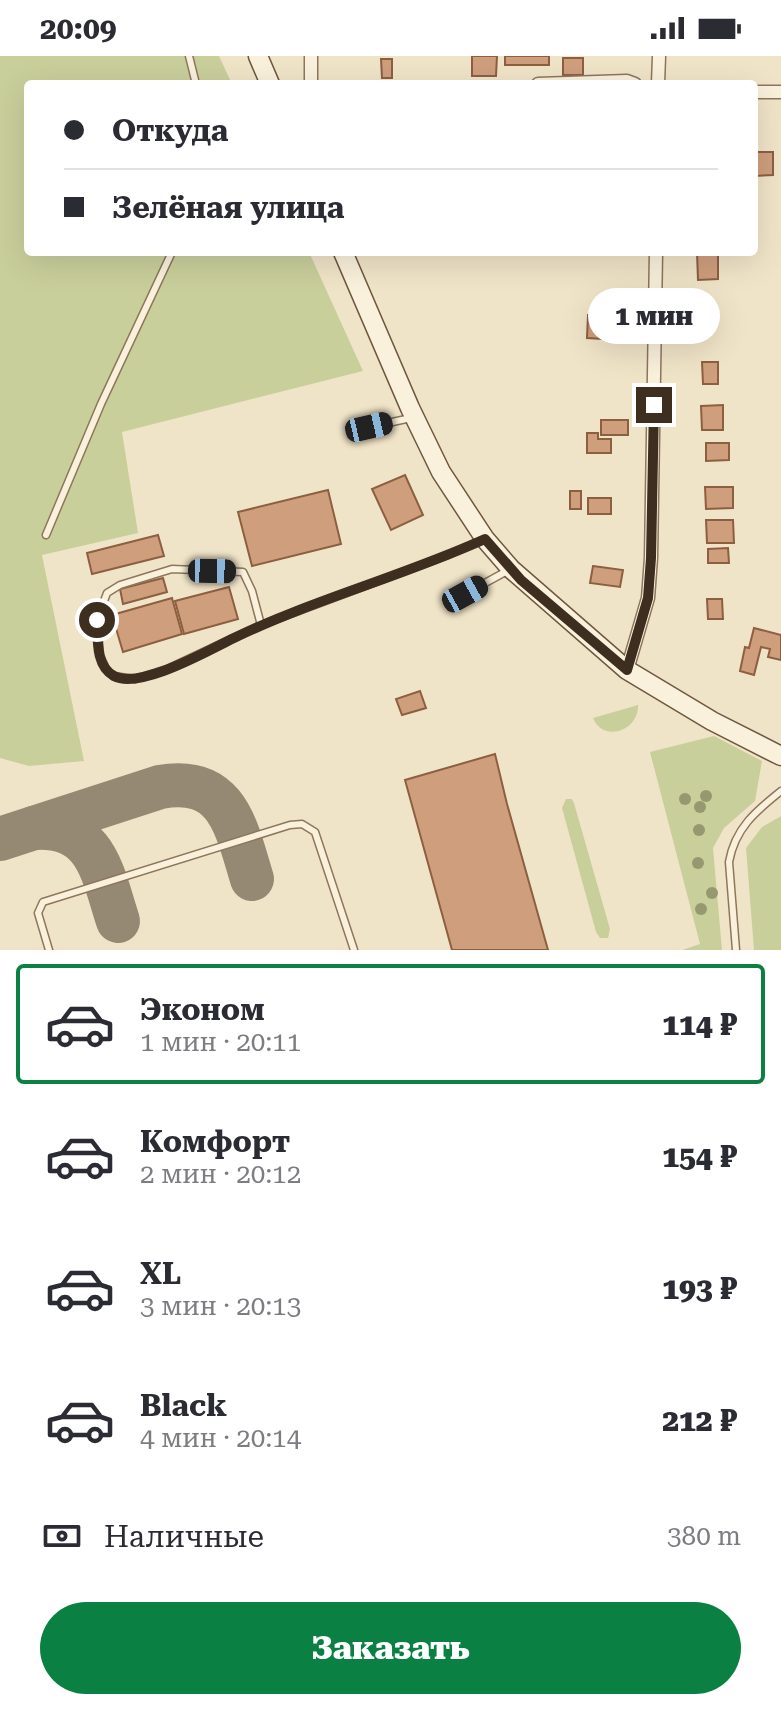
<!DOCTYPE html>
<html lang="ru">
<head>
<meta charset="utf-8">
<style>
	:root { --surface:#fff; --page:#f2f2f3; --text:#2b2b33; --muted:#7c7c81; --line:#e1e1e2; --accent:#0b8043 }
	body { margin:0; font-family:"Roboto Serif",serif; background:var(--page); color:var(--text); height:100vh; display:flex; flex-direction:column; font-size:30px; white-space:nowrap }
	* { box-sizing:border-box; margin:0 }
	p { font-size:26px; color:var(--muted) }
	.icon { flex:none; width:44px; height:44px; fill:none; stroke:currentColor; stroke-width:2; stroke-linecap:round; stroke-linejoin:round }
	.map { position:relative; height:894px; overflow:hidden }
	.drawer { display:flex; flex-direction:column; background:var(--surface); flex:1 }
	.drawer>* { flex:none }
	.hud { position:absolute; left:24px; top:24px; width:734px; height:176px; border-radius:8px; box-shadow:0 8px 32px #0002; display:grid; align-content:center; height:176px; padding:0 40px; background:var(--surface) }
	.end { position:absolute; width:36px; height:36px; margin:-18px; border:10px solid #3d2e20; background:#fff; box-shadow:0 0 0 4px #fff }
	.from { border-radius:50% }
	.bubble { position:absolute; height:56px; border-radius:28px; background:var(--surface); box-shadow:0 8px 32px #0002; font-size:26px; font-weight:800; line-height:56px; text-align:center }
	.car { position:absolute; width:24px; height:48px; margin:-24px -12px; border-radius:10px; box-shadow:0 0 6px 2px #0007; background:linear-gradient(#222 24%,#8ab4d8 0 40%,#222 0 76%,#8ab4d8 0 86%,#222 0) }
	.hud b { display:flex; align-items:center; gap:28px; height:76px; font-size:30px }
	.hud b+b { border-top:2px solid var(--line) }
	.hud i { width:20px; height:20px; background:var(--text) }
	ul { padding:14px 0 0; list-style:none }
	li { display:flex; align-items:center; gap:24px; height:120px; margin:0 16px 12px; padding:0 24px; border:4px solid transparent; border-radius:8px }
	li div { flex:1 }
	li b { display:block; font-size:30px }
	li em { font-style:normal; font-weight:800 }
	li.active { border-color:var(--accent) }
	li>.icon { width:72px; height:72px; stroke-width:1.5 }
	.pay { display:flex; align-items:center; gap:20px; height:88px; padding:0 40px; font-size:30px }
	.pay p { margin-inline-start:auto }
	.primary-button { display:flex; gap:16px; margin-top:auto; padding:16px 40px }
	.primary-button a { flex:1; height:92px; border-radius:48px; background:var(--accent); color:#fff; font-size:32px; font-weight:800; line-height:92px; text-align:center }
	.status { display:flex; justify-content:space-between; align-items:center; height:56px; padding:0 40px; background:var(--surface); direction:ltr }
	.status svg { height:22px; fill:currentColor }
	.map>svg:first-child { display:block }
	.green { fill:#c9cf9b }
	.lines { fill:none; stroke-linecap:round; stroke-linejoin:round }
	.taxiway { stroke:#968974; stroke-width:44 }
	.building { fill:#cf9f7d; stroke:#8d5f41; stroke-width:2 }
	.lane-casing { stroke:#8d765c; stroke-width:9 }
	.street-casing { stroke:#8d765c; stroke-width:15 }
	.secondary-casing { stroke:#6f573f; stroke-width:21 }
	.lane { stroke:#faf1dc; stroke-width:6 }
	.street { stroke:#faf1dc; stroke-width:12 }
	.secondary { stroke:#faf1dc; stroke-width:18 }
	.tree { fill:#96986f }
	.route { stroke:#3d2e20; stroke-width:10 }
</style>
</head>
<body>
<div class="status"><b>20:09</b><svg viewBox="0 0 49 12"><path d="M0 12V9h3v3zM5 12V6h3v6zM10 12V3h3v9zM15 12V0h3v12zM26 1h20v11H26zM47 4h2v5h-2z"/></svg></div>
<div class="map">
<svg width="781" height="894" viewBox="0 0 781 894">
	<rect width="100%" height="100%" fill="#f0e4c8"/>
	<g class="green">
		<path d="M0 0H219L232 28H28V196H309L363 315 122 376 138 477 42 499 84 705 29 710 0 702Z"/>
		<path d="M638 649C639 675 603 687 593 662Z"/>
		<path d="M714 680 762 705 755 745 724 772 713 792 722 894H682L700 888 650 696Z"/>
		<path d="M566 743H572L574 747 610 873 608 882H600L596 876 562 752Z"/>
		<path d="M781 760V894H754L746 792 762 771Z"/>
	</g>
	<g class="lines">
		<g class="taxiway">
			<path d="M34 772C97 769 102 816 118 865"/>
			<path d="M0 783 160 731C228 719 236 771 252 823"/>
		</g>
	</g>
	<g class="building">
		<path d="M472 0H497L496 20H472Z"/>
		<rect x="505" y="0" width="44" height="9"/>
		<rect x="563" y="2" width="20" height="17"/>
		<path d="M381 3H392V22H382Z"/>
		<path d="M754 96H773V119L754 120Z"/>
		<path d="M697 196H718V223L698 224Z"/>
		<path d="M588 259H603V265H612V278H603V283L587 282Z"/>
		<path d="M702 306H718V328H703Z"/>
		<path d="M723 349V374H702L701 350Z"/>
		<rect x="601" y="364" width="27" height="15"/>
		<path d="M587 377H598V383H611V397H587Z"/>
		<path d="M706 387H729V404L706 405Z"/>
		<path d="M405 419 423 459 391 474 372 433Z"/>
		<path d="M705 431H733V452L706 453Z"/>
		<path d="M328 434 341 488 252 510 238 456Z"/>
		<rect x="570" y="435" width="11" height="18"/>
		<rect x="588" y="442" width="23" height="16"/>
		<path d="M706 464H733L734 487H707Z"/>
		<path d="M158 479 164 500 92 518 87 497Z"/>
		<path d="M728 492 729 507H708V493Z"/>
		<path d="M593 510 623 514 620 531 590 527Z"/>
		<path d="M163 522 167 536 123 548 120 533Z"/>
		<path d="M229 531 238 563 184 578 175 545Z"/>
		<path d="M172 542 182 578 123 596 112 559Z"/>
		<path d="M707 543H722L723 563H708Z"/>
		<path d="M754 572 781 579V604L768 601 770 593 761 591 754 619 740 615 745 591 749 592Z"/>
		<path d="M420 635 426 652 402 659 396 643Z"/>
		<path d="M495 698 507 748 548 894H452L405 724Z"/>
	</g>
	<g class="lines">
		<defs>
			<g id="lane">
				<path d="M189 0 196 28"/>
				<path d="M369 371 411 362"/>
				<path d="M46 479 101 348 172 196"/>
				<path d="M465 538 507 515"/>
				<path d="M261 569 252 535 243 516 172 513 120 529 107 537 97 564 100 600 106 613 113 620 135 623 167 613 261 569 448 499 484 483"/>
				<path d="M49 894 38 857 43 846 290 769 302 768 315 776 354 894"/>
				<path d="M736 894 729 806C735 772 756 755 781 735"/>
			</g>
			<g id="street">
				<path d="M311 0V28"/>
				<path d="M538 28 627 25 635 28"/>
				<path d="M658 28 659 0"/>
				<path d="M754 36H781"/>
				<path d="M627 614 648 542 651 502 656 196"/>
			</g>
			<g id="secondary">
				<path d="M258 0 270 28"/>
				<path d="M343 196 410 352 441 416 485 483 511 513 627 614 712 665 781 700"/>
			</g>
		</defs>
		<use href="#lane" class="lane-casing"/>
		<use href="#street" class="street-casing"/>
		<use href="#secondary" class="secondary-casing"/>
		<use href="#lane" class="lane"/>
		<use href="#street" class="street"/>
		<use href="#secondary" class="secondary"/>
	</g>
	<g class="tree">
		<circle cx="706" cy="740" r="6"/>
		<circle cx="685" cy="743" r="6"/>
		<circle cx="700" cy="751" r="6"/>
		<circle cx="699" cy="774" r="6"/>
		<circle cx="698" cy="807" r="6"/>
		<circle cx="712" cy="837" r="6"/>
		<circle cx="701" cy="853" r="6"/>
	</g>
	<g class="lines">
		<path class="route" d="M97 564C98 582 95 610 114 620 140 634 209 594 234 582 315 543 403 520 485 483L521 524 627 614 648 542 651 502 654 349"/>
	</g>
</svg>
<i class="end from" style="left:97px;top:564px"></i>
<i class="end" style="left:654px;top:349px"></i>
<div class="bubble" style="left:588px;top:232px;width:132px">1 мин</div>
<i class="car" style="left:369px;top:371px;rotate:77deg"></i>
<i class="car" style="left:212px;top:515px;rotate:91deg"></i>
<i class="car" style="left:465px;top:538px;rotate:61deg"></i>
<div class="hud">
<b><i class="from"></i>Откуда</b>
<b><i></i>Зелёная улица</b>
</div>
</div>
<section class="drawer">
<ul>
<li class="active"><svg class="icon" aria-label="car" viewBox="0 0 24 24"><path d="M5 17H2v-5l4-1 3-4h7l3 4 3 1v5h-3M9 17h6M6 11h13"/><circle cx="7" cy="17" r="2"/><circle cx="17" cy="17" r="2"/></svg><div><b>Эконом</b><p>1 мин · 20:11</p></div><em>114 ₽</em></li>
<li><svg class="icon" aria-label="car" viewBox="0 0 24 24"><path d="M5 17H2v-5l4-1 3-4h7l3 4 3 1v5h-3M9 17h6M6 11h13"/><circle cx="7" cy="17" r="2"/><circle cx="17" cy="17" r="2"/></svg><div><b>Комфорт</b><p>2 мин · 20:12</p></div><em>154 ₽</em></li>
<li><svg class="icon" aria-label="car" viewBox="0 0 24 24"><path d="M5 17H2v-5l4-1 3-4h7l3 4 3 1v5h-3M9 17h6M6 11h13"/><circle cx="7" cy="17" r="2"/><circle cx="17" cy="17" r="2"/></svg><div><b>XL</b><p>3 мин · 20:13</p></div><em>193 ₽</em></li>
<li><svg class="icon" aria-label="car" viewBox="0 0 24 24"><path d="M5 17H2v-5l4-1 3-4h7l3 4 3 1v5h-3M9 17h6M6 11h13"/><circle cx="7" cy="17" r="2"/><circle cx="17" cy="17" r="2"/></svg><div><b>Black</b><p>4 мин · 20:14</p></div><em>212 ₽</em></li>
</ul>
<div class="pay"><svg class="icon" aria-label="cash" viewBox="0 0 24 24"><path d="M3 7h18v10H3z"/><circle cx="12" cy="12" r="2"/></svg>Наличные<p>380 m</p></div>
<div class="primary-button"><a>Заказать</a></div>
</section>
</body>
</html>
